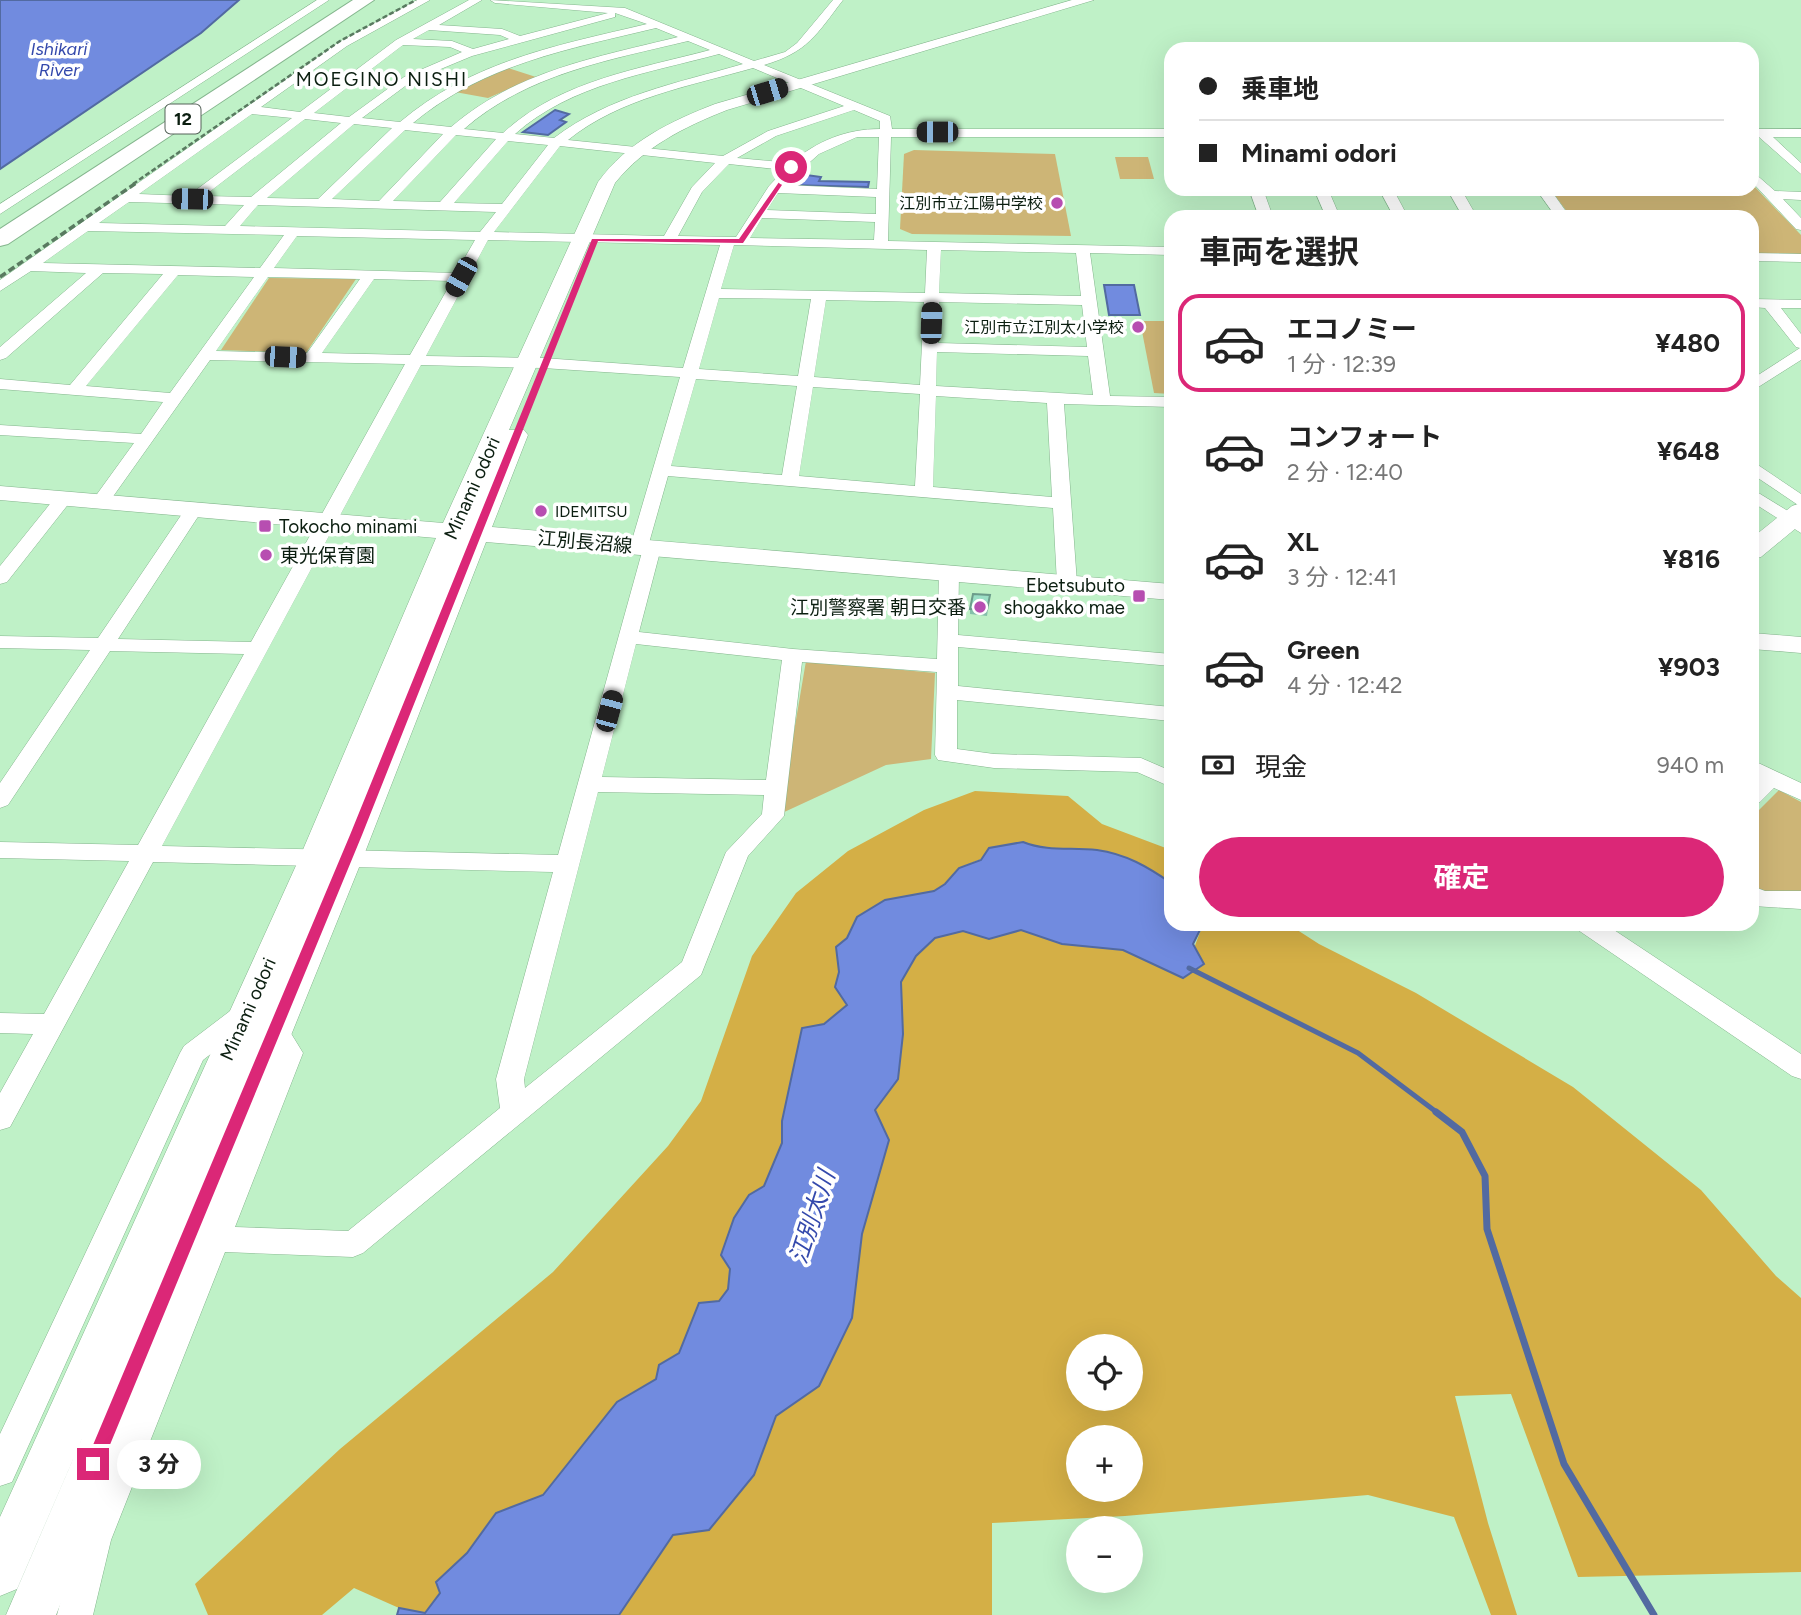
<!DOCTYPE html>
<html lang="ja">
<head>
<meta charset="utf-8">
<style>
	:root { --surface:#fff; --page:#f2f2f2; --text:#222; --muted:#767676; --line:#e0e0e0; --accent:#db2777 }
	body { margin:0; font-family:Figtree,"Noto Sans JP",sans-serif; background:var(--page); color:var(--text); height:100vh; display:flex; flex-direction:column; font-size:26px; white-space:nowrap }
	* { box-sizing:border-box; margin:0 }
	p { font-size:23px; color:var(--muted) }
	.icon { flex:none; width:38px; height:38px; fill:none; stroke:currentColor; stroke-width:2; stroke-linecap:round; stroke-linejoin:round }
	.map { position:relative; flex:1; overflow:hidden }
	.side { position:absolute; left:1164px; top:210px; width:595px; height:721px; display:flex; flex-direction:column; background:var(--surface); border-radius:21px; box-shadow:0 7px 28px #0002 }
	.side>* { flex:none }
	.banner { position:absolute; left:1164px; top:42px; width:595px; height:154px; border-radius:21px; box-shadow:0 7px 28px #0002; display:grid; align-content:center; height:154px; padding:0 35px; background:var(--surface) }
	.controls { position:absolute; left:1066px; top:1334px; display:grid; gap:14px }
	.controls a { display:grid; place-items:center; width:77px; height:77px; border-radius:50%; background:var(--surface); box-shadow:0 7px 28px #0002; font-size:35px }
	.end { position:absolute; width:32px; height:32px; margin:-16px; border:9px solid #db2777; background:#fff; box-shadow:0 0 0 4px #fff }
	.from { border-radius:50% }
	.bubble { position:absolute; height:49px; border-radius:24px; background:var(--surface); box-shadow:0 7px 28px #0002; font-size:23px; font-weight:700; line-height:49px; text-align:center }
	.car { position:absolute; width:21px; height:42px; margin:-21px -10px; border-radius:9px; box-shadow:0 0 5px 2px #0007; background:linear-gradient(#222 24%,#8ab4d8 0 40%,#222 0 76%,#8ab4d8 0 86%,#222 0) }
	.banner b { display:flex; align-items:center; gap:24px; height:66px; font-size:26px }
	.banner b+b { border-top:2px solid var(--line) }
	.banner i { width:18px; height:18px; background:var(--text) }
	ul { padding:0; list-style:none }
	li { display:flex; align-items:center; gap:21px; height:98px; margin:0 14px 10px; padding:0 21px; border:4px solid transparent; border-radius:21px }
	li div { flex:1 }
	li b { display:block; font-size:26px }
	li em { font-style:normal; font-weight:700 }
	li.current { border-color:var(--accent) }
	li>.icon { width:63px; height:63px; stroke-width:1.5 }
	h2 { padding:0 35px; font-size:32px; line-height:84px }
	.pay { display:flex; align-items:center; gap:18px; height:77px; padding:0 35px; font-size:26px }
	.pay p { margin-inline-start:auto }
	.action { display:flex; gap:14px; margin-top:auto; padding:14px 35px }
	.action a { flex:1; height:80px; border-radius:42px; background:var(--accent); color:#fff; font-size:28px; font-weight:700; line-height:80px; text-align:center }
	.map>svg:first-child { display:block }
	.green { fill:#cdb576 }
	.forest { fill:#d4af46; fill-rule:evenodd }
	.water { fill:#718bdf; stroke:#526aa1; stroke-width:2 }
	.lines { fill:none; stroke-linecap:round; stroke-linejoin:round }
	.stream-far1 { stroke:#526aa1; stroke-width:5 }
	.stream { stroke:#526aa1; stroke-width:7 }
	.street-casing { stroke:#84b58d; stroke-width:1 }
	.secondary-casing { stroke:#84b58d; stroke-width:1 }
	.highway-casing { stroke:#84b58d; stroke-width:2 }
	.street { fill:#fff; fill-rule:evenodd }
	.secondary { fill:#fff; fill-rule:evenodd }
	.highway { fill:#fff; fill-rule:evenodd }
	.rail-far1 { stroke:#597a60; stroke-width:2.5; stroke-dasharray:5 2.5; stroke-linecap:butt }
	.rail { stroke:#597a60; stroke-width:3.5; stroke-dasharray:7 3.5; stroke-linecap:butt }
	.wall { fill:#85c0aa }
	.building { fill:#9bdfc6; stroke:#6c9c8b; stroke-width:2 }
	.route { fill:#db2777 }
	.poi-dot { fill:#b74eb1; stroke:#fff; stroke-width:2.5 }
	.labels { text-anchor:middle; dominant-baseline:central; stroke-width:7; stroke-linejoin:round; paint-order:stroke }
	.far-poi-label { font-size:16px; fill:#0b1e10; stroke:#fff; text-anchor:end }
	.far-water-label { font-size:18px; font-style:italic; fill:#3449ac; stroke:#fff }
	.shield { fill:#fff; stroke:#546258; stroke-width:2 }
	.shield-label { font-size:18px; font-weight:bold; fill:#0b1e10 }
	.far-quarter-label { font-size:19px; letter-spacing:2px; fill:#0b1e10; stroke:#fff }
	.street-label { font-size:19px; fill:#0b1e10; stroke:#fff }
	.poi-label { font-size:19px; fill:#0b1e10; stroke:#fff; text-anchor:start }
	.near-water-label { font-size:24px; font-style:italic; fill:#3449ac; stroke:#fff }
</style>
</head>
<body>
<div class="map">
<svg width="1801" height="1615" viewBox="0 0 1801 1615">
	<rect width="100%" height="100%" fill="#bff1c7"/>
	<g class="green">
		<path d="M508 68 536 77 488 98 455 92Z"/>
		<path d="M914 150 1055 154 1071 236 912 234 900 229 904 154Z"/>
		<path d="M1115 157H1148L1154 179H1120Z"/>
		<path d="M1752 184 1801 235V256L1752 255V217H1571L1550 189H1752Z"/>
		<path d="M269 278 356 279 306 353 221 350Z"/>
		<path d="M1140 321H1171V394L1154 393Z"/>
		<path d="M806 661 935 673 931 759 886 765 780 814Z"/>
		<path d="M1779 790 1801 802V891L1753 892 1752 817Z"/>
	</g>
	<g class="forest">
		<path d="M975 791 1068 796 1102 824 1171 850V883C1148 867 1126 854 1097 850 1071 847 1048 852 1023 842L959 868 945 884 934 891 885 900 857 917 847 938 836 947 839 972 835 987 847 1005 824 1024 782 1121V1143L764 1186 749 1195 728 1289 719 1301 699 1303 679 1353 659 1365 656 1379 617 1402 543 1495 496 1513 467 1553 436 1582 440 1593 425 1613 399 1608 354 1588 322 1615H208L195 1584 340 1449 553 1272 668 1146 701 1101 752 956 796 893 848 851 924 810Z"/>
		<path d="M1203 924H1288L1319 944 1416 993 1573 1087 1701 1190 1776 1276 1801 1298V1572L1578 1577 1511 1394 1455 1396 1488 1523 1517 1615H1491L1454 1517 1368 1495 1125 1516 992 1523V1615H619L673 1535 709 1530 754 1475 776 1416 819 1386 852 1318 862 1234 889 1140 875 1110 898 1079 903 1034 901 982 916 956 935 938 963 931 989 939 1021 930 1062 944 1123 950 1183 978ZM1078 1346H1130V1398H1078ZM1078 1437H1130V1489H1078Z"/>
	</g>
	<g class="water">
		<path d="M0 0H239L201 33 0 169Z"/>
		<path d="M555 110 569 114 560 120 566 122 548 135 523 132Z"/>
		<path d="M799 174 821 177 819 181 869 182 868 187 790 185Z"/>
		<path d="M1104 285H1134L1140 315H1109Z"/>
		<path d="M1023 842C1048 852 1071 847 1097 850 1126 854 1148 867 1171 883V924H1203L1193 944 1204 964 1183 978 1123 950 1062 944 1021 930 989 939 963 931 935 938 916 956 901 982 903 1034 898 1079 875 1110 889 1140 862 1234 852 1318 819 1386 776 1416 754 1475 709 1530 673 1535 619 1615H397L399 1608 425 1613 440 1593 436 1582 467 1553 496 1513 543 1495 617 1402 656 1379 659 1365 679 1353 699 1303 719 1301 728 1289 730 1269 721 1255 734 1218 749 1195 764 1186 782 1143V1121L802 1028 824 1024 847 1005 835 987 839 972 836 947 847 938 857 917 885 900 934 891 945 884 959 868 981 860 989 848Z"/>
	</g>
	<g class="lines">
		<path class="stream-far1" d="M1189 968 1358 1053 1439 1114"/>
		<path class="stream" d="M1436 1112 1462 1132 1485 1176 1487 1229 1564 1464 1654 1615"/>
		<defs>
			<g id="street">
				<path d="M317 0H329L0 214V204Z"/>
				<path d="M417 0H430L347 46 261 107 300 112 396 40 469 0H482L439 25 502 29 520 36 608 13 495 3 490 0 625 8 754 61 785 52 797 43 833 0H843C816 35 808 52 764 65L890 116 892 129H1171V137H891L888 241 1171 247V255L1090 253 1110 396 1171 397V407L1064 404 1077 583 1074 587H1060L1057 583 1053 508 668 476 649 543 659 544 661 548 639 632 793 649 937 659 939 573 942 569H956L959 573 958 635 1171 654V666L958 647V686L1171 707V721L957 700V749L994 754 1141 758 1171 771V787L1137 772 994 768 938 760 935 755 937 672 802 662 784 816 748 856 701 975 363 1253 353 1257 225 1252 111 1540 93 1615H57L77 1540 276 1054 262 1029 266 1022 275 1019 284 1022 303 1053 235 1227 348 1231 500 1108 496 1079 553 872 153 862 10 1127 0 1130V1093L33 1034 0 1033V1013L44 1014 129 861 0 858V842L138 845 244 654 110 651 8 805 0 808V783L90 650 0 648V636L98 638 188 505 194 504 203 509 118 639 251 642 405 364 210 360 107 505 101 506 92 501 134 443 0 435V425L141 434 163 402 0 389V379L70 385 163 274 103 273 6 358 0 360V347L86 273 31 271 0 291V280L339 42ZM615 13 647 24C558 45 472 61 400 122L362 118 412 81 472 56 615 17ZM656 28 678 37C597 57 516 71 451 127L413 123C484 64 569 49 656 28ZM429 30 500 35 509 39 473 49 452 41 413 39ZM688 41 710 50C638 69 559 81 503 133L464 129C527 74 609 60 688 41ZM403 45 450 47 462 52 404 77 349 117 314 113ZM719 54 743 64C677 83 609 96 554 138L515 134C571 84 649 73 719 54ZM753 68 844 106 768 131 723 156 568 140C620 98 690 86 753 68ZM854 110 880 121V129C846 129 817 141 791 163L737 158 776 136ZM252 114 292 118 188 196 139 194ZM305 119 341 123 251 197 204 196ZM354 124 392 128 318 199 267 198ZM405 130 443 134 379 201 332 199ZM456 135 496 139 440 202 393 201ZM857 137H879L877 189 784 185 819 154ZM508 141 548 145 502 204 454 203ZM560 146 715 163 692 187 664 236 494 232ZM729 164 784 170 769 186 736 237 678 236 702 192ZM778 193 876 197V214L767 210ZM129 202 244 205 225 226 99 223ZM258 205 496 212 480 232 240 226ZM762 218 875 222 874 240 750 238ZM88 231H89L284 235 260 268 43 263ZM297 236 475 240 456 273 274 268ZM488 240 720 245 683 368 543 358 426 356ZM734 245 927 250 925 293 721 289ZM941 250 1076 253 1081 296 939 293ZM178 275 254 277 170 393 86 386ZM268 277 360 279 307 353 216 351ZM374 279 452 281 410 355 322 353ZM719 298 811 299 798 376 699 369ZM826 300 924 302 920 385 814 377ZM939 302 1082 305 1087 347 938 343ZM937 352 1088 356 1093 395 936 386ZM421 365 543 368 680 377 630 547 632 551 642 552 558 855 162 846ZM696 379 797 386 782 475 671 466ZM813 387 920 394 915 486 799 476ZM936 396 1047 403 1052 497 933 487ZM636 644 782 660 766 780 602 777ZM598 792 764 795 762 814 726 852 682 962 525 1088 524 1079Z"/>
				<path d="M1801 129V137H1773L1801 163V174L1759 137 1752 136V130L1755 129Z"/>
				<path d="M1752 171 1775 191 1801 192V200L1783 199 1801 218V230L1796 229 1752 182Z"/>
				<path d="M1249 189H1263L1273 217H1259Z"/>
				<path d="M1314 189H1328L1340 217H1326Z"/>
				<path d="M1379 189H1393L1408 217H1394Z"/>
				<path d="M1447 189H1461L1477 217H1463Z"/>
				<path d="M1536 189H1550L1570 217H1556Z"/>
				<path d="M1752 253 1801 254V262L1752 261Z"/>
				<path d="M1752 299 1801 300V308H1781L1801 334V360L1752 391V379L1800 348 1796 347 1765 308 1752 307Z"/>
				<path d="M1752 461 1801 494V507L1752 474Z"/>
				<path d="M1752 489 1801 519V533L1752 502Z"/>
				<path d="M64 493 70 494 73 498 70 502 7 582 0 584V566L58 494Z"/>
				<path d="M1752 760 1801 783V800L1774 788 1760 802 1752 805V784L1757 779 1752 776Z"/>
				<path d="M1752 886 1765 891H1801V909L1753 906Z"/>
				<path d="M1575 924H1605L1801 1054V1079L1792 1076 1578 930Z"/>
				<path d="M243 1005 252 1008 256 1015 252 1022 203 1060 12 1482 0 1486V1434L180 1053 184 1046 234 1008Z"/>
			</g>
			<g id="secondary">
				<path d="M1072 0H1094L727 110C684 127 644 147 615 183L509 430H524L528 435 492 527 1171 584V600L486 542 362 860 56 1615H6L90 1420 17 1589 0 1596V1517L299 859 436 538 0 500V486L443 523 598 182C627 142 671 121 715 104Z"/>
				<path d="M1801 503V524L1761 557 1752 559V538L1792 506Z"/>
				<path d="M1752 633 1801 637V653L1752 649Z"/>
			</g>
			<path id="highway" d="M353 0H374L8 244 0 246V229Z"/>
		</defs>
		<use href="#street" class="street-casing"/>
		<use href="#secondary" class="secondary-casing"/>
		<use href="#highway" class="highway-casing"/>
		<use href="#street" class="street"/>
		<use href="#secondary" class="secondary"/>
		<use href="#highway" class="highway"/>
		<path class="rail-far1" d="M133 184 340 41 416 0"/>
		<path class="rail" d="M0 277 136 183"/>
	</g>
	<path class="wall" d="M990 595 987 616 970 614V609Z"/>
	<path class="building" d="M973 594 990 595 987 610 970 609Z"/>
	<path class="route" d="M791 165 794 167 743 243 598 241 362 835 102 1464 93 1472 87 1470 85 1464 350 835 592 239H739Z"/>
	<g class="poi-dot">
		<circle cx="1057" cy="203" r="7"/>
		<circle cx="1138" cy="327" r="7"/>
		<circle cx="541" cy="511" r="7"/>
		<rect x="258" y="519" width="14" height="14" rx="3.5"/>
		<circle cx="266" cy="555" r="7"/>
		<rect x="1132" y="589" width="14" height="14" rx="3.5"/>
		<circle cx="980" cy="607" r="7"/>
	</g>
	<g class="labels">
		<g class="far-poi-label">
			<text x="1043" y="203">江別市立江陽中学校</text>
			<text x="1124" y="327">江別市立江別太小学校</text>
			<text x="555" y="511" text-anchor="start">IDEMITSU</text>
		</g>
		<g class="far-water-label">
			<text x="59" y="49">Ishikari<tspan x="59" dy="21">River</tspan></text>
		</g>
		<rect class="shield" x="165.5" y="104.5" width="35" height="29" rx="5"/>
		<g class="shield-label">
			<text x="183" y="119">12</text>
		</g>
		<g class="far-quarter-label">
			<text x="382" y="79">MOEGINO NISHI</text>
		</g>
		<g class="street-label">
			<text transform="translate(472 488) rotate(-66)">Minami odori</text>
			<text transform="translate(585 542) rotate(5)">江別長沼線</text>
			<text transform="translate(248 1009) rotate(-66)">Minami odori</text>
		</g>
		<g class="poi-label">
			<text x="279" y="526">Tokocho minami</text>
			<text x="280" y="555">東光保育園</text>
			<text x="1125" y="585" text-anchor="end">Ebetsubuto<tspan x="1125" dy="22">shogakko mae</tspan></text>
			<text x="966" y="607" text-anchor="end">江別警察署 朝日交番</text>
		</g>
		<g class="near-water-label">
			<text transform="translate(812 1217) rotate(-72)">江別太川</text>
		</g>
	</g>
</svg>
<div class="controls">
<a><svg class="icon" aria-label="locate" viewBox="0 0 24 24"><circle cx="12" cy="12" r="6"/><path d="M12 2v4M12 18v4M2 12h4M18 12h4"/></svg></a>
<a>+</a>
<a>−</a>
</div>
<i class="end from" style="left:791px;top:167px"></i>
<i class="end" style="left:93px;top:1464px"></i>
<div class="bubble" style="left:117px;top:1440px;width:84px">3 分</div>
<i class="car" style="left:767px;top:92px;rotate:73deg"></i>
<i class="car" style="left:937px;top:132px;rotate:270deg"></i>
<i class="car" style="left:192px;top:199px;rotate:271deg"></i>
<i class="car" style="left:461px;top:277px;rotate:209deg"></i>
<i class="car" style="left:931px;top:323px;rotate:2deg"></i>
<i class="car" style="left:285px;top:357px;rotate:92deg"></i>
<i class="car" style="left:609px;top:711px;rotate:15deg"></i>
<div class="banner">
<b><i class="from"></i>乗車地</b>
<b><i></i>Minami odori</b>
</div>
<section class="side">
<h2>車両を選択</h2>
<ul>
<li class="current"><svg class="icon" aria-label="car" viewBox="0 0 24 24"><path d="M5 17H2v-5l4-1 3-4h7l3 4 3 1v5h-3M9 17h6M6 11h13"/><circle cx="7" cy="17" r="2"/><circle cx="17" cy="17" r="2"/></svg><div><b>エコノミー</b><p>1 分 · 12:39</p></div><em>¥480</em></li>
<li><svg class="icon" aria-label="car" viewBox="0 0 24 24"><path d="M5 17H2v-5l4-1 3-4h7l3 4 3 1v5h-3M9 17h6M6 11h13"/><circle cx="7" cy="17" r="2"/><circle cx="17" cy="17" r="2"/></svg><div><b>コンフォート</b><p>2 分 · 12:40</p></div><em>¥648</em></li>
<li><svg class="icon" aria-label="car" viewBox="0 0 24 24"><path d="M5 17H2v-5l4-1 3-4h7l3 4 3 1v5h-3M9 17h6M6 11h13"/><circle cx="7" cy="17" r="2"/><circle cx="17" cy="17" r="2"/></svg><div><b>XL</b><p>3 分 · 12:41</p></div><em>¥816</em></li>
<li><svg class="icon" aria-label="car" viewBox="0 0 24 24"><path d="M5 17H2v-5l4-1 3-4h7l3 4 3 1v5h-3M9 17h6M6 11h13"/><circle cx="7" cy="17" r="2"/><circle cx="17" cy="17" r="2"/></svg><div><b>Green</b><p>4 分 · 12:42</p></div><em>¥903</em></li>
</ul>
<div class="pay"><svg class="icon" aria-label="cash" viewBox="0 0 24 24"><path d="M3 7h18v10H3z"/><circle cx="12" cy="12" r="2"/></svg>現金<p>940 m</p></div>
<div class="action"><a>確定</a></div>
</section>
</div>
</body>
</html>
